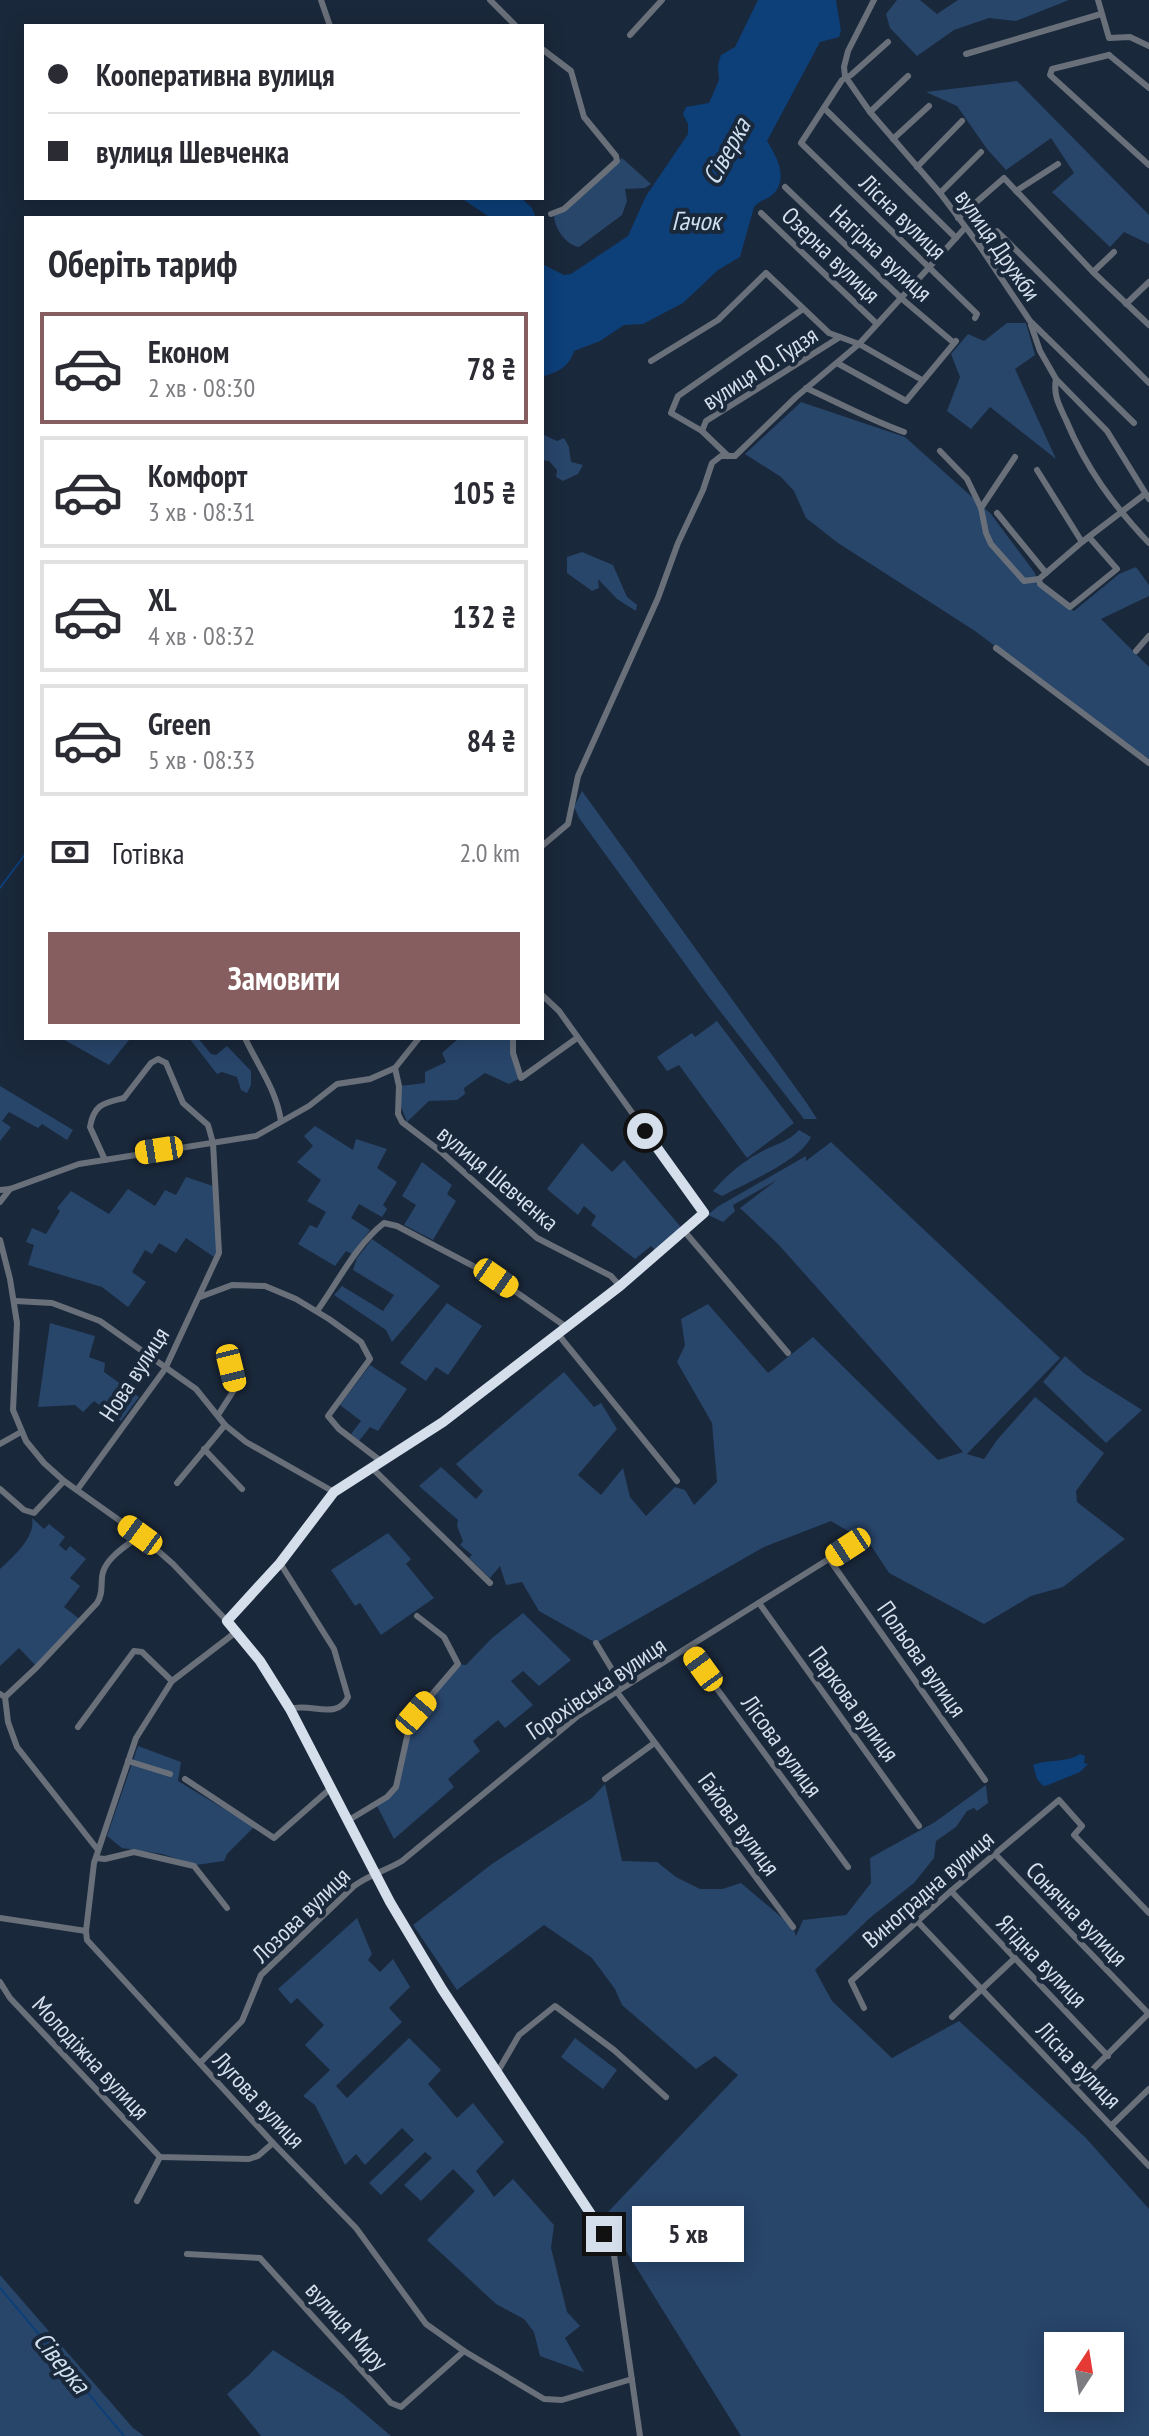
<!DOCTYPE html>
<html lang="uk">
<head>
<meta charset="utf-8">
<style>
	:root { --surface:#fff; --page:#f2f2f3; --text:#2b2b33; --muted:#7c7c81; --line:#e1e1e2; --accent:#865e5f }
	body { margin:0; font-family:"PT Sans Narrow",sans-serif; background:var(--page); color:var(--text); height:100vh; display:flex; flex-direction:column; font-size:30px; white-space:nowrap }
	* { box-sizing:border-box; margin:0 }
	p { font-size:26px; color:var(--muted) }
	.icon { flex:none; width:44px; height:44px; fill:none; stroke:currentColor; stroke-width:2; stroke-linecap:round; stroke-linejoin:round }
	.map { position:relative; flex:1; overflow:hidden }
	.details { position:absolute; left:24px; top:216px; width:520px; height:824px; display:flex; flex-direction:column; background:var(--surface); border-radius:0px; box-shadow:0 4px 20px #0003 }
	.details>* { flex:none }
	.banner { position:absolute; left:24px; top:24px; width:520px; height:176px; border-radius:0px; box-shadow:0 4px 20px #0003; display:grid; align-content:center; height:176px; padding:0 24px; background:var(--surface) }
	.needle { width:52px; rotate:12deg }
	.fabs { position:absolute; left:1044px; top:2332px; display:grid; gap:16px }
	.fabs a { display:grid; place-items:center; width:80px; height:80px; border-radius:0px; background:var(--surface); box-shadow:0 4px 20px #0003; font-size:40px }
	.end { position:absolute; width:36px; height:36px; margin:-18px; border:10px solid #d5dfec; background:#111; box-shadow:0 0 0 4px #111 }
	.from { border-radius:50% }
	.bubble { position:absolute; height:56px; border-radius:0px; background:var(--surface); box-shadow:0 4px 20px #0003; font-size:26px; font-weight:800; line-height:56px; text-align:center }
	.car { position:absolute; width:24px; height:48px; margin:-24px -12px; border-radius:10px; box-shadow:0 0 6px 2px #0007; background:linear-gradient(#f5c518 24%,#345 0 40%,#f5c518 0 76%,#345 0 86%,#f5c518 0) }
	.banner b { display:flex; align-items:center; gap:28px; height:76px; font-size:30px }
	.banner b+b { border-top:2px solid var(--line) }
	.banner i { width:20px; height:20px; background:var(--text) }
	ul { padding:0; list-style:none }
	li { display:flex; align-items:center; gap:24px; height:112px; margin:0 16px 12px; padding:0 8px; border:4px solid var(--line); border-radius:0px }
	li div { flex:1 }
	li b { display:block; font-size:30px }
	li em { font-style:normal; font-weight:800 }
	li.selected { border-color:var(--accent) }
	li>.icon { width:72px; height:72px; stroke-width:1.5 }
	h2 { padding:0 24px; font-size:36px; line-height:96px }
	.pay { display:flex; align-items:center; gap:20px; height:88px; padding:0 24px; font-size:30px }
	.pay p { margin-inline-start:auto }
	.cta { display:flex; gap:16px; margin-top:auto; padding:16px 24px }
	.cta a { flex:1; height:92px; border-radius:0px; background:var(--accent); color:#fff; font-size:32px; font-weight:800; line-height:92px; text-align:center }
	.map>svg:first-child { display:block }
	.green { fill:#28456a; fill-rule:evenodd }
	.water { fill:#0d3f79 }
	.lines { fill:none; stroke-linecap:round; stroke-linejoin:round }
	.stream { stroke:#0d3f79; stroke-width:2 }
	.minor { stroke:#69707a; stroke-width:6 }
	.route { stroke:#d5dfec; stroke-width:10 }
	.labels { text-anchor:middle; dominant-baseline:central; stroke-width:8; stroke-linejoin:round; paint-order:stroke }
	.street-label { font-size:24px; fill:#d5dfec; stroke:#1a283b }
	.water-label { font-size:26px; font-style:italic; fill:#d1dff0; stroke:#1a283b }
</style>
</head>
<body>
<div class="map">
<svg width="1149" height="2436" viewBox="0 0 1149 2436">
	<rect width="100%" height="100%" fill="#1a283b"/>
	<g class="green">
		<path d="M897 0H920L937 14 958 0H1069L1016 21 989 18 954 30 917 56 890 28 886 14Z"/>
		<path d="M1017 81 1149 215V244L1124 232 1110 247 1052 192 1074 173 1051 138 1006 170 987 149 957 106 926 92Z"/>
		<path d="M622 158 651 184 645 188 625 189 627 201 622 215 579 247C566 245 554 228 554 215L566 211Z"/>
		<path d="M1007 323H1026L1035 355 1015 369 1056 459 990 407 971 429 947 411 960 377 951 354 968 334 984 341Z"/>
		<path d="M801 402 905 437 991 514 1035 573 1038 585 1074 611 1119 574 1136 567 1149 585V596L1101 619 1149 667V759L1122 742 975 631 838 543 806 518 794 491 781 477 745 454Z"/>
		<path d="M542 434 557 441 564 438 569 447 571 462 583 465 578 474 563 481 556 477 557 470 549 461 542 460Z"/>
		<path d="M582 552 613 565 627 597 637 605 636 611 617 599 598 579 599 588 592 591 567 573V557Z"/>
		<path d="M582 791 806 1102 817 1119H804L709 997 579 818 574 807Z"/>
		<path d="M717 1021 794 1123 747 1158 679 1065 667 1071 657 1057 692 1033 695 1037Z"/>
		<path d="M61 1038H126L129 1040 109 1065Z"/>
		<path d="M189 1038H198L211 1054 216 1055 227 1046 251 1071V1085L247 1093 241 1090 237 1077 222 1072 217 1074Z"/>
		<path d="M459 1038H511L520 1078 509 1084 485 1073 464 1088 465 1094 457 1100 429 1101 407 1122 400 1104V1086L425 1083V1072L446 1062 442 1053Z"/>
		<path d="M0 1086 73 1130 67 1140 42 1124 38 1128 9 1112 2 1121 11 1127 0 1141Z"/>
		<path d="M315 1126 353 1150 356 1139 387 1149 377 1168 397 1182 383 1205 387 1209 382 1217 359 1204 351 1218 370 1230 352 1254 346 1251 335 1266 298 1244 310 1225 317 1228 326 1212 307 1201 321 1180 297 1162 313 1146 304 1136Z"/>
		<path d="M799 1130 811 1137C800 1161 746 1183 722 1196L713 1191C726 1176 742 1162 759 1153 774 1144 787 1143 799 1130Z"/>
		<path d="M831 1142 1060 1358 967 1454 984 1459 997 1440 1035 1397 1104 1453 1076 1491 1077 1502 1125 1539 1063 1587 1031 1596 984 1624 889 1573 870 1544 831 1521 764 1547 596 1643 539 1611 522 1582 506 1585 500 1566 490 1578 469 1558 472 1555 460 1545 463 1541 457 1526 458 1520 419 1486 441 1467 476 1499 483 1491 456 1464 564 1372 594 1407 601 1403 617 1429 578 1475 601 1495 623 1468 630 1497 646 1516 675 1487 685 1490 694 1505 717 1482 712 1423 677 1362 685 1345 681 1319 708 1304 768 1373 813 1337 938 1460 963 1452 779 1245 740 1208 777 1180 733 1205 735 1211 723 1222 708 1215 717 1207 806 1156V1161Z"/>
		<path d="M582 1143 612 1172 624 1160 685 1232 659 1254 651 1246 635 1259 591 1225 596 1216 584 1206 578 1215 547 1189Z"/>
		<path d="M422 1162 452 1185 447 1194 456 1201 433 1240 404 1225 416 1205 402 1196Z"/>
		<path d="M186 1177 213 1186 217 1251 214 1257 186 1238 176 1253 159 1243 152 1254 145 1250 132 1272 146 1282 128 1307 102 1287 28 1265 34 1245 26 1242 32 1228 46 1234 60 1211 57 1208 71 1191 109 1214 128 1189 155 1206 165 1190 176 1195Z"/>
		<path d="M372 1239 440 1286 392 1342 386 1330 334 1295 342 1286 383 1311 394 1295 353 1270 357 1258Z"/>
		<path d="M447 1303 482 1326 448 1375 436 1367 426 1381 400 1363Z"/>
		<path d="M50 1323 95 1336 89 1357 105 1363 104 1372 139 1397 121 1421 94 1401 83 1412 75 1405 38 1407Z"/>
		<path d="M1065 1356 1085 1374 1142 1410 1106 1443 1043 1382Z"/>
		<path d="M370 1365 407 1389 378 1431 370 1427 359 1441 351 1434 361 1421 340 1405Z"/>
		<path d="M32 1518 44 1529 49 1524 65 1537 59 1545 66 1551 70 1546 86 1559 70 1578 80 1586 64 1607 81 1620 37 1667 19 1648 0 1666V1569C13 1557 36 1537 32 1518Z"/>
		<path d="M388 1533 411 1559 406 1564 434 1598 381 1635 360 1603 355 1606 331 1570Z"/>
		<path d="M523 1613 571 1660 539 1686 523 1671 511 1681 533 1705 505 1728 498 1720 473 1741 480 1751 448 1779 454 1787 394 1839 376 1804 396 1787 408 1728 458 1664 466 1665 491 1639Z"/>
		<path d="M138 1746 181 1762 178 1781 254 1827 227 1854 224 1861 196 1865 162 1854 122 1848 107 1836Z"/>
		<path d="M605 1784 622 1861 657 1862 676 1877 700 1889H722L741 1883 793 1927 796 1936 803 1920 846 1915 871 1883 870 1858 935 1822 986 1785 988 1803 977 1811 974 1808 967 1811 956 1827 936 1841 934 1858 914 1883 871 1917 815 1970 832 2001 892 2058 959 2021 1085 2137 1149 2209V2436H741L618 2238 608 2212 738 2075 715 2056 696 2069 622 2005 615 1989 592 1958 544 1925 457 1990 413 1925 492 1864 592 1798ZM1058 2346H1110V2398H1058Z"/>
		<path d="M357 1918 372 1954 368 1960 380 1972 393 1959 410 1987 389 2008 402 2022 336 2086 347 2098 409 2038 441 2070 428 2084 457 2118 473 2103 504 2142 476 2171 494 2197 513 2179 554 2225 551 2248 567 2312 580 2326 565 2338 584 2372 540 2356 534 2332 524 2319 496 2304 427 2240 475 2191 453 2169 421 2201 404 2185 432 2158 425 2152 381 2195 369 2183 414 2140 402 2128 365 2165 356 2154 345 2165 315 2105 303 2096 330 2070 305 2045 324 2025 297 1998 291 2004 278 1989Z"/>
		<path d="M575 2038 617 2070 603 2089 561 2057Z"/>
		<path d="M0 2275 133 2428 144 2436H0Z"/>
		<path d="M273 2350 343 2395 391 2436H261L227 2394 248 2376Z"/>
	</g>
	<g class="water">
		<path d="M758 0H836L841 31 839 37 820 42 767 141C777 157 790 180 771 196 765 200 759 201 754 207L740 257 718 270 683 303 643 324 624 325 600 341 574 351C568 369 558 371 542 377V264L564 275 571 274 628 236 646 196 688 134V124L683 114 686 107 709 103 719 80 718 65 721 55 735 47Z"/>
		<path d="M461 198H521L532 208 536 218H491Z"/>
		<path d="M1080 1754 1085 1756 1084 1763 1088 1764 1080 1772 1048 1785 1043 1786 1037 1779 1033 1765C1047 1759 1068 1763 1080 1754Z"/>
	</g>
	<g class="lines">
		<g class="stream">
			<path d="M0 888 26 853"/>
			<path d="M0 2288 124 2436"/>
		</g>
		<g class="minor">
			<path d="M321 0 330 26"/>
			<path d="M490 0 516 26"/>
			<path d="M874 0 848 51 844 67 845 76 870 112 940 193 979 245 1030 321 1134 423"/>
			<path d="M1098 0 1109 38 1130 37 1149 46"/>
			<path d="M630 35 662 0"/>
			<path d="M888 42 851 75 842 80 801 143 977 314 975 318"/>
			<path d="M542 49 571 71 584 117 616 156 617 161 564 209 551 214"/>
			<path d="M966 54 1101 14"/>
			<path d="M1109 55 1052 69 1050 75 1149 165"/>
			<path d="M1109 55 1149 88"/>
			<path d="M824 108 956 238"/>
			<path d="M870 112 908 76"/>
			<path d="M893 139 929 106"/>
			<path d="M917 167 962 121"/>
			<path d="M785 187 901 298 954 343"/>
			<path d="M1016 191 1058 164"/>
			<path d="M940 193 981 152"/>
			<path d="M761 213 877 324"/>
			<path d="M958 218 1004 178 1093 272 1149 325"/>
			<path d="M979 245 997 231 1149 383"/>
			<path d="M1093 272 1114 252"/>
			<path d="M1126 304 1149 282"/>
			<path d="M1031 325 1040 351 1056 379 1107 431 1149 499"/>
			<path d="M651 361 718 320 766 273 829 333 859 344 922 380"/>
			<path d="M837 363 906 401 956 341"/>
			<path d="M1056 379C1053 395 1059 405 1066 420 1086 468 1113 505 1149 543"/>
			<path d="M806 388C839 403 870 420 904 432"/>
			<path d="M702 431 706 421 840 337"/>
			<path d="M940 451 967 479 981 508 986 533 991 544 1024 581 1039 579 1082 542 1145 494"/>
			<path d="M728 456 702 431 671 413 678 396 803 309"/>
			<path d="M1037 470 1082 542"/>
			<path d="M981 508 1015 457"/>
			<path d="M997 513 1046 573"/>
			<path d="M1039 579 1040 584 1070 607 1117 569 1089 537"/>
			<path d="M996 648 1149 763"/>
			<path d="M1136 651 1149 636"/>
			<path d="M542 846 568 824 578 776 658 598 678 543 703 490 712 463 721 456H735L796 397 859 344 965 228"/>
			<path d="M245 1038C258 1066 276 1089 281 1121"/>
			<path d="M513 1038V1053L521 1078 577 1038"/>
			<path d="M395 1068 399 1086 398 1114 402 1122 440 1151 537 1238 611 1276 620 1286"/>
			<path d="M0 1190 10 1189 79 1164 256 1136 309 1106 337 1084 370 1079 395 1068 419 1038"/>
			<path d="M0 1202 10 1189"/>
			<path d="M685 1232 788 1353"/>
			<path d="M0 1240 10 1279 17 1323 13 1410 26 1441 44 1463 64 1481 140 1535 173 1564 227 1621 260 1661 290 1709 390 1902 442 1989 599 2223 614 2255 640 2436"/>
			<path d="M200 1297 232 1285 265 1286 296 1299 329 1319 361 1342 370 1359 328 1416 339 1429 382 1462"/>
			<path d="M15 1301 52 1303 100 1321 196 1389 225 1425 177 1483"/>
			<path d="M317 1311C338 1282 355 1246 384 1223L397 1226 496 1278 565 1326"/>
			<path d="M557 1333 677 1481"/>
			<path d="M218 1415 236 1387 231 1368"/>
			<path d="M225 1425 246 1442 334 1492"/>
			<path d="M0 1444 21 1432"/>
			<path d="M204 1449 242 1489"/>
			<path d="M372 1468 490 1583"/>
			<path d="M0 1489 24 1510 34 1513 64 1481"/>
			<path d="M77 1490 165 1369 219 1253 213 1143 208 1125 183 1103 166 1063 158 1059 151 1063 124 1098C104 1103 94 1104 90 1127L105 1160"/>
			<path d="M829 1559 985 1780"/>
			<path d="M280 1563 334 1649 348 1697C337 1721 310 1702 290 1709"/>
			<path d="M759 1603 919 1826"/>
			<path d="M227 1621 280 1563 334 1492 443 1422 620 1286 704 1213 559 1011 542 995"/>
			<path d="M236 1632 172 1681 136 1738 94 1863 86 1931 87 1940 273 2143 356 2228 426 2324 464 2351 544 2399 562 2400 632 2379"/>
			<path d="M596 1643 622 1686"/>
			<path d="M687 1648 848 1867"/>
			<path d="M617 1692 793 1927"/>
			<path d="M0 1694 5 1697 8 1722 17 1747 98 1850"/>
			<path d="M5 1697 37 1667 97 1603C104 1593 100 1583 103 1572 108 1556 128 1545 140 1535"/>
			<path d="M78 1727 134 1651 142 1652 172 1681"/>
			<path d="M128 1761 170 1774"/>
			<path d="M185 1779 274 1838 331 1788"/>
			<path d="M605 1779 653 1744"/>
			<path d="M349 1820 387 1797 396 1787 411 1719 458 1664 444 1637 417 1616"/>
			<path d="M995 1854 1149 2014"/>
			<path d="M96 1858 105 1859 134 1852 194 1866 227 1908"/>
			<path d="M951 1891 1108 2056"/>
			<path d="M0 1918 86 1931"/>
			<path d="M918 1922 1149 2166"/>
			<path d="M0 1982 10 1998 160 2157 249 2159 258 2156 273 2143"/>
			<path d="M864 2008 851 1981 951 1891 1059 1800 1082 1826 1074 1835 1149 1913"/>
			<path d="M952 2017 1015 1958"/>
			<path d="M200 2063 242 2021 261 1975 354 1886C369 1875 385 1871 402 1861L578 1716 848 1547"/>
			<path d="M497 2073 519 2035 555 2006 614 2050 666 2097"/>
			<path d="M1075 2087 1148 2014"/>
			<path d="M1112 2125 1149 2089"/>
			<path d="M137 2201 160 2157"/>
			<path d="M187 2254 260 2258 391 2403 401 2407 464 2351"/>
		</g>
	</g>
	<g class="lines">
		<path class="route" d="M604 2234 442 1989 390 1902 290 1709 260 1661 227 1621 280 1563 334 1492 443 1422 620 1286 704 1213 645 1131"/>
	</g>
	<g class="labels">
		<g class="street-label">
			<text transform="translate(903 217) rotate(44)">Лісна вулиця</text>
			<text transform="translate(998 245) rotate(55)">вулиця Дружби</text>
			<text transform="translate(881 253) rotate(43)">Нагірна вулиця</text>
			<text transform="translate(831 255) rotate(44)">Озерна вулиця</text>
			<text transform="translate(760 368) rotate(-33)">вулиця Ю. Гудзя</text>
			<text transform="translate(498 1178) rotate(40)">вулиця Шевченка</text>
			<text transform="translate(134 1374) rotate(-57)">Нова вулиця</text>
			<text transform="translate(922 1659) rotate(55)">Польова вулиця</text>
			<text transform="translate(596 1688) rotate(-34)">Горохівська вулиця</text>
			<text transform="translate(854 1704) rotate(54)">Паркова вулиця</text>
			<text transform="translate(782 1746) rotate(54)">Лісова вулиця</text>
			<text transform="translate(739 1824) rotate(54)">Гайова вулиця</text>
			<text transform="translate(928 1889) rotate(-41)">Виноградна вулиця</text>
			<text transform="translate(1077 1914) rotate(46)">Сонячна вулиця</text>
			<text transform="translate(301 1915) rotate(-44)">Лозова вулиця</text>
			<text transform="translate(1042 1961) rotate(46)">Ягідна вулиця</text>
			<text transform="translate(91 2058) rotate(47)">Молодіжна вулиця</text>
			<text transform="translate(1079 2065) rotate(46)">Лісна вулиця</text>
			<text transform="translate(259 2100) rotate(47)">Лугова вулиця</text>
			<text transform="translate(347 2326) rotate(48)">вулиця Миру</text>
		</g>
		<g class="water-label">
			<text transform="translate(726 151) rotate(-61)">Сіверка</text>
			<text x="696" y="220">Гачок</text>
			<text transform="translate(62 2362) rotate(50)">Сіверка</text>
		</g>
	</g>
</svg>
<div class="fabs">
<a><svg class="needle" viewBox="-14 -14 28 28"><path d="M0-13l5 13h-10z" fill="#e53935"/><path d="M0 13l5-13h-10z" fill="#7c7c81"/></svg></a>
</div>
<i class="end from" style="left:645px;top:1131px"></i>
<i class="end" style="left:604px;top:2234px"></i>
<div class="bubble" style="left:632px;top:2206px;width:112px">5 хв</div>
<i class="car" style="left:159px;top:1150px;rotate:261deg"></i>
<i class="car" style="left:496px;top:1278px;rotate:125deg"></i>
<i class="car" style="left:231px;top:1368px;rotate:166deg"></i>
<i class="car" style="left:140px;top:1535px;rotate:306deg"></i>
<i class="car" style="left:848px;top:1547px;rotate:237deg"></i>
<i class="car" style="left:703px;top:1669px;rotate:324deg"></i>
<i class="car" style="left:416px;top:1713px;rotate:41deg"></i>
<div class="banner">
<b><i class="from"></i>Кооперативна вулиця</b>
<b><i></i>вулиця Шевченка</b>
</div>
<section class="details">
<h2>Оберіть тариф</h2>
<ul>
<li class="selected"><svg class="icon" aria-label="car" viewBox="0 0 24 24"><path d="M5 17H2v-5l4-1 3-4h7l3 4 3 1v5h-3M9 17h6M6 11h13"/><circle cx="7" cy="17" r="2"/><circle cx="17" cy="17" r="2"/></svg><div><b>Економ</b><p>2 хв · 08:30</p></div><em>78 ₴</em></li>
<li><svg class="icon" aria-label="car" viewBox="0 0 24 24"><path d="M5 17H2v-5l4-1 3-4h7l3 4 3 1v5h-3M9 17h6M6 11h13"/><circle cx="7" cy="17" r="2"/><circle cx="17" cy="17" r="2"/></svg><div><b>Комфорт</b><p>3 хв · 08:31</p></div><em>105 ₴</em></li>
<li><svg class="icon" aria-label="car" viewBox="0 0 24 24"><path d="M5 17H2v-5l4-1 3-4h7l3 4 3 1v5h-3M9 17h6M6 11h13"/><circle cx="7" cy="17" r="2"/><circle cx="17" cy="17" r="2"/></svg><div><b>XL</b><p>4 хв · 08:32</p></div><em>132 ₴</em></li>
<li><svg class="icon" aria-label="car" viewBox="0 0 24 24"><path d="M5 17H2v-5l4-1 3-4h7l3 4 3 1v5h-3M9 17h6M6 11h13"/><circle cx="7" cy="17" r="2"/><circle cx="17" cy="17" r="2"/></svg><div><b>Green</b><p>5 хв · 08:33</p></div><em>84 ₴</em></li>
</ul>
<div class="pay"><svg class="icon" aria-label="cash" viewBox="0 0 24 24"><path d="M3 7h18v10H3z"/><circle cx="12" cy="12" r="2"/></svg>Готівка<p>2.0 km</p></div>
<div class="cta"><a>Замовити</a></div>
</section>
</div>
</body>
</html>
